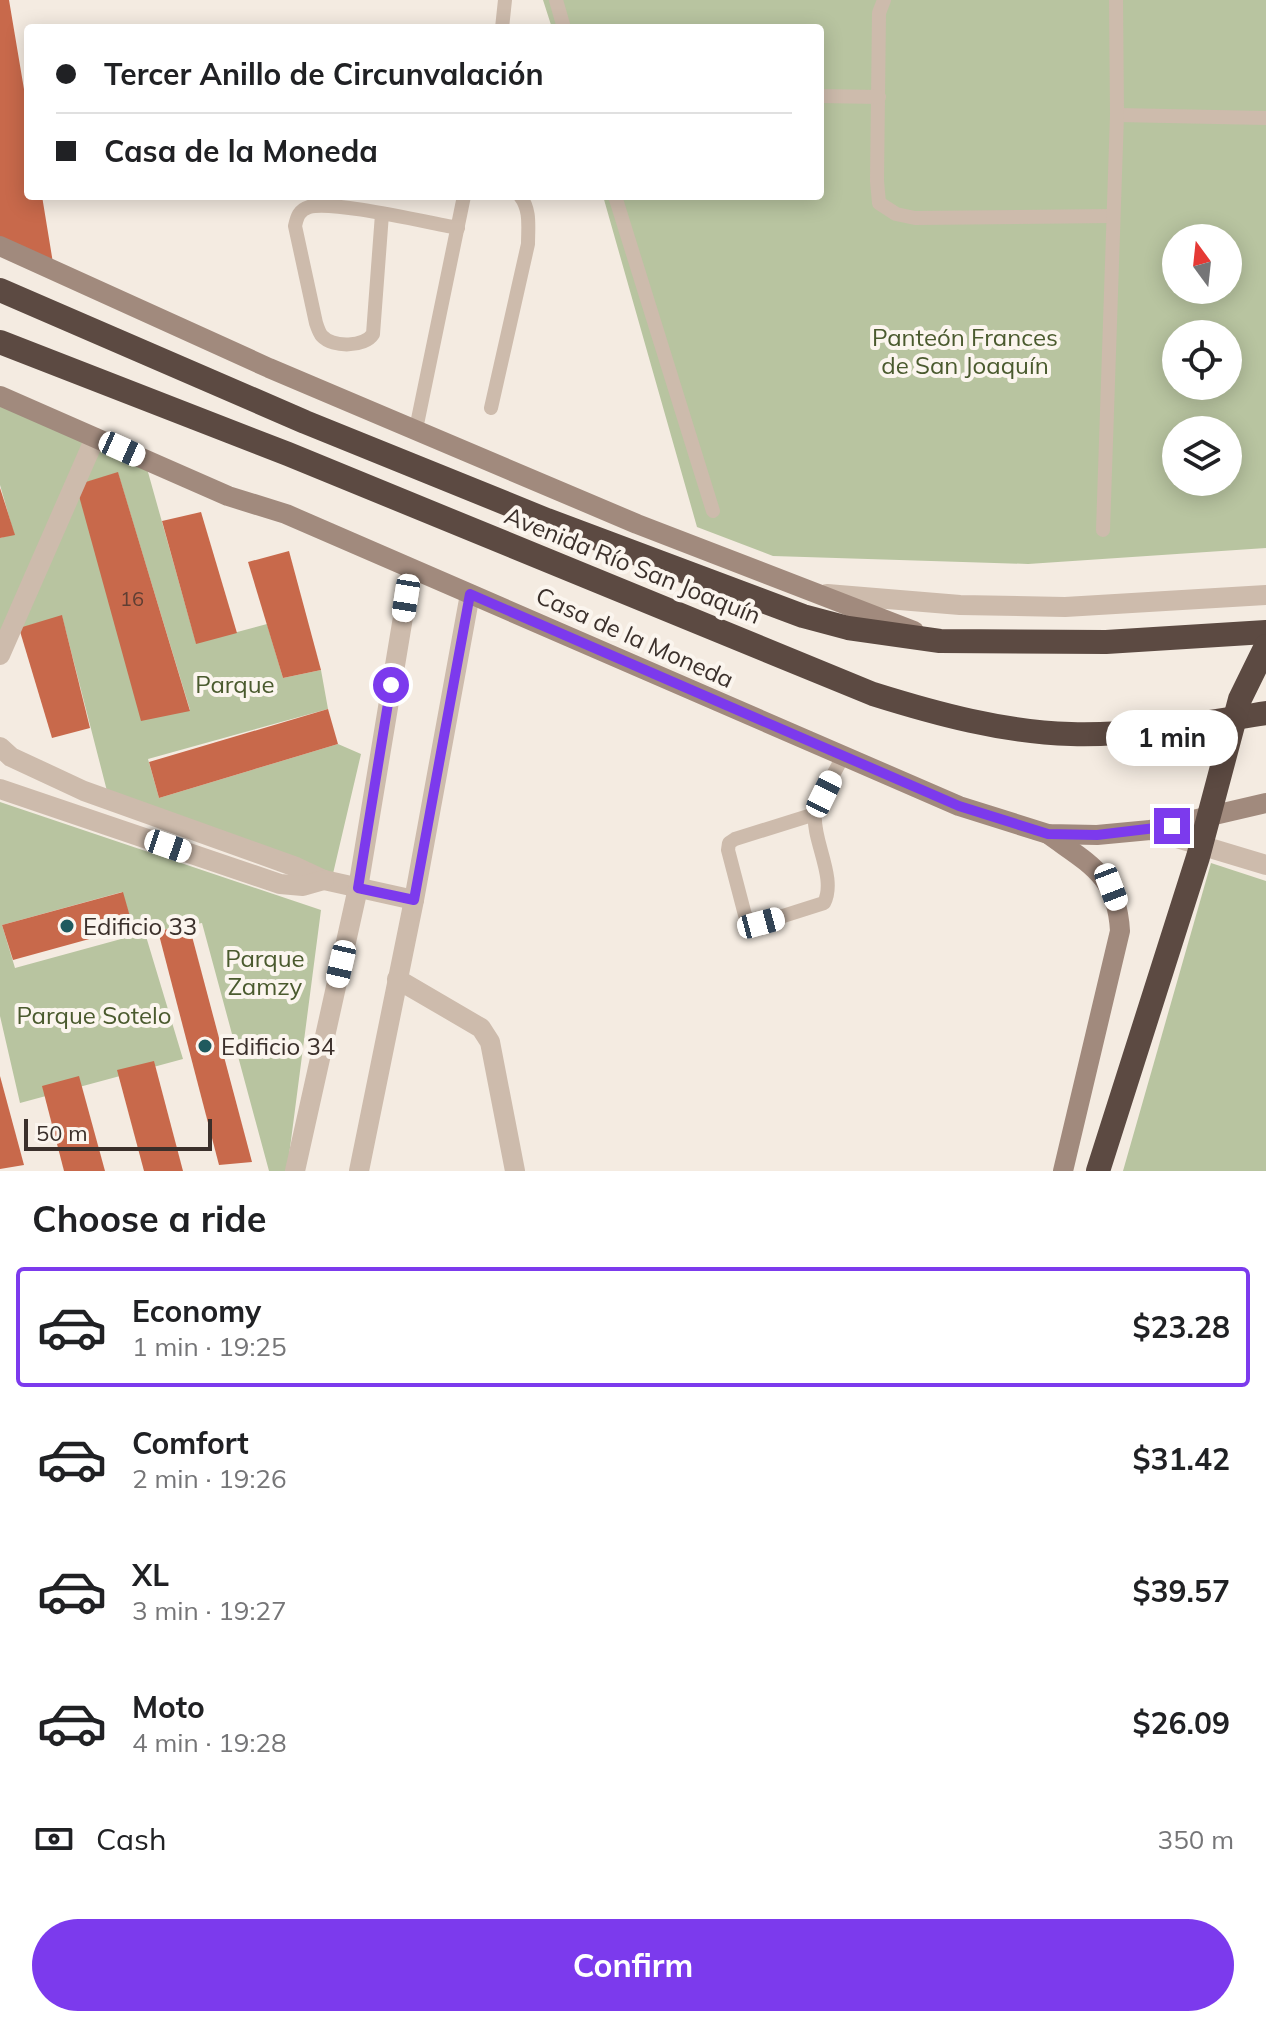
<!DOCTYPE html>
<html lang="en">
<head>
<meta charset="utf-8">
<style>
	:root { --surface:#fff; --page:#f6f6f6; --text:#202124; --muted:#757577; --line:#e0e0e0; --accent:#7c3aed }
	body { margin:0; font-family:Mulish,sans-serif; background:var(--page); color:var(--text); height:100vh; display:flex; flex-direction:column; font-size:30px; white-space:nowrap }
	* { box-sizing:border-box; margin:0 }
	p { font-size:26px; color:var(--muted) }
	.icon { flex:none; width:44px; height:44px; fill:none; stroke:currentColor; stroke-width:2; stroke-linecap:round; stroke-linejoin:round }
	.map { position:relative; height:1171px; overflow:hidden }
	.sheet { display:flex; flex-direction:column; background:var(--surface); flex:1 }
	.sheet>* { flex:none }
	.hud { position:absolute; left:24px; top:24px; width:800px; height:176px; border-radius:8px; box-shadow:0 4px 20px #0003; display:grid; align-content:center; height:176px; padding:0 32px; background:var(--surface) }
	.needle { width:52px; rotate:345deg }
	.buttons { position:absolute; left:1162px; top:224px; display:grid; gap:16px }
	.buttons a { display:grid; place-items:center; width:80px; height:80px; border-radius:50%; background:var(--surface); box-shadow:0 4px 20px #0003; font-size:40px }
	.scale { position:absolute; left:24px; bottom:20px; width:188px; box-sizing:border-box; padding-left:8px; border:4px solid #3b302b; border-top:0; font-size:22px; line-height:28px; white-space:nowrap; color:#3b302b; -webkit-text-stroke:6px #fbf5ee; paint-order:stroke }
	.end { position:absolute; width:36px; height:36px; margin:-18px; border:10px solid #7c3aed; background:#fff; box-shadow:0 0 0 4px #fff }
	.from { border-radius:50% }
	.bubble { position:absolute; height:56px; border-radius:28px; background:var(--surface); box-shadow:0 4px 20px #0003; font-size:26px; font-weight:700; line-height:56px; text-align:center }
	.car { position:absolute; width:24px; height:48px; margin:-24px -12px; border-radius:10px; box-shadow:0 0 6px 2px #0007; background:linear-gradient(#fff 24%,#345 0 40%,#fff 0 76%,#345 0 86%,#fff 0) }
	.hud b { display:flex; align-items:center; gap:28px; height:76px; font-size:30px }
	.hud b+b { border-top:2px solid var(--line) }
	.hud i { width:20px; height:20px; background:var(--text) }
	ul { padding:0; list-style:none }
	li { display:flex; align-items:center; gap:24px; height:120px; margin:0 16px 12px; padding:0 16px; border:4px solid transparent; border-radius:8px }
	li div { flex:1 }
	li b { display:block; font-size:30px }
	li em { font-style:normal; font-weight:700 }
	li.current { border-color:var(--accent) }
	li>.icon { width:72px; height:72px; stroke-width:1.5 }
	h2 { padding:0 32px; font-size:36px; line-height:96px }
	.pay { display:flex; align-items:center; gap:20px; height:88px; padding:0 32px; font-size:30px }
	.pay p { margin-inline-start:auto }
	.button { display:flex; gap:16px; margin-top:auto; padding:16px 32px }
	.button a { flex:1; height:92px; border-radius:48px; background:var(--accent); color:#fff; font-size:32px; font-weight:700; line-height:92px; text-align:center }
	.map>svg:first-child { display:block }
	.green { fill:#b8c4a0; fill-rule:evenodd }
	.building { fill:#c8694b }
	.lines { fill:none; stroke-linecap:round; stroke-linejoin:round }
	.service { stroke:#cdbbac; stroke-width:14 }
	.pedestrian { stroke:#cdbbac; stroke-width:20 }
	.minor { stroke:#cdbbac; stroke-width:20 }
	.tertiary { stroke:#cdbbac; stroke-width:20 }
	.secondary { stroke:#a18a7d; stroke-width:20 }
	.motorway { stroke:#5c4a42; stroke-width:24 }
	.motorway-bridge { stroke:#5c4a42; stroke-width:24 }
	.route { stroke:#7c3aed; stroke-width:10 }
	.poi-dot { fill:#1f5a5e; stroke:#fbf5ee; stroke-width:3 }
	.labels { text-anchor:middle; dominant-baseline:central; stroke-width:8; stroke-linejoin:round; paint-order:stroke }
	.number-label { font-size:20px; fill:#5e3e33 }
	.park-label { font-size:24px; fill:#4a5a2e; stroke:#fbf5ee }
	.street-label { font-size:24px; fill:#3b302b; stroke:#fbf5ee }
	.poi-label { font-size:24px; fill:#3b302b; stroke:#fbf5ee; text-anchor:start }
</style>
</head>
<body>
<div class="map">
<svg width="1266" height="1171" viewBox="0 0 1266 1171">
	<rect width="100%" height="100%" fill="#f4ebe1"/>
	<g class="green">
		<path d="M543 0H1266V548L1028 564 773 556 697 527 603 196H820V28H552ZM1176 238H1228V290H1176ZM1176 334H1228V386H1176ZM1176 430H1228V482H1176Z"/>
		<path d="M0 404 146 465 196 643 267 624 283 678 321 670 328 709 148 759 159 798 338 744 361 754 332 878 107 791 62 616 0 634V538L14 534 0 485ZM118 473 190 710V711L77 485Z"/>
		<path d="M0 802 321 910 287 1171H269L202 923 145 933 183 1059 20 1103 0 1016ZM122 892 133 927 143 933 15 968 2 925Z"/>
		<path d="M1211 863 1266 881V1171H1123Z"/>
	</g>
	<g class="building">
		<path d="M0 0H9L28 113V196H42L53 263 0 239Z"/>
		<path d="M118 472 190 711 141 721 76 485Z"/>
		<path d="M0 488 15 535 0 538Z"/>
		<path d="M201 512 237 633 196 644 162 521Z"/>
		<path d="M289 551 321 670 283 678 248 562Z"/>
		<path d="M62 615 90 728 52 738 19 628Z"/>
		<path d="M328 709 338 744 159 798 149 762Z"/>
		<path d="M123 892 133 927 13 960 2 925Z"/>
		<path d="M189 925 252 1162 219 1165 158 931Z"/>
		<path d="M154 1061 183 1171H144L117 1070Z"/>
		<path d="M0 1076 24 1165 0 1169Z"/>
		<path d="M79 1076 105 1171H64L42 1086Z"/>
	</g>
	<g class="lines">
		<g class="service">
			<path d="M556 0 564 28"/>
			<path d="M884 0 879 13 877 181 879 203 896 214 915 218 1113 216"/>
			<path d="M502 28 505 0"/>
			<path d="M820 96 879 97"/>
			<path d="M1117 115 1266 118"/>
			<path d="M615 196 713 511"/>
			<path d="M382 214 373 334C365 347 333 348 322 336 320 334 317 326 316 323L295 226C297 217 299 210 309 207 332 200 429 223 458 228"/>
			<path d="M491 408 528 244C528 227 531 210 520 196"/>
			<path d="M416 429 464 196"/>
			<path d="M1103 530 1117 115 1116 0"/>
			<path d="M815 814 735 839 729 843 728 850 745 915 749 921 761 923 824 903C837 878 812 840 815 814 816 803 837 769 843 756"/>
		</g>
		<g class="pedestrian">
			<path d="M827 594 960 605 1065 607 1266 595"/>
			<path d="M0 655 95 438"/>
			<path d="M397 979 481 1028 490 1042 515 1171"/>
		</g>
		<g class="minor">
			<path d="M0 747 11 757 84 791 296 867 324 880 414 900"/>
			<path d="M0 789 280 884 303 886 324 880"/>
			<path d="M295 1171 358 888 411 569"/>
			<path d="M359 1171 414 900 470 594"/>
		</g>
		<path class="tertiary" d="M1150 830 1266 865"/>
		<g class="secondary">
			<path d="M0 246 269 368 637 524 914 631"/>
			<path d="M0 396 228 496 286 514 959 806 1048 834 1097 835 1150 830 1266 803"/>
			<path d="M1048 834C1089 864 1117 875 1120 931L1063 1171"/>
		</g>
		<g class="motorway">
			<path d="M0 290 305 422 547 520 803 616 848 628 940 641 1106 642 1266 632"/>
			<path d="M0 342 288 454 873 694C937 714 1003 732 1071 734 1136 736 1202 723 1266 713"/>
		</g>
		<path class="motorway-bridge" d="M1098 1171 1198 857 1240 699 1266 646"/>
	</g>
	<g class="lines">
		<path class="route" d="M391 685 358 888 414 900 470 594 959 806 1048 834 1097 835 1172 826"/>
	</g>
	<g class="poi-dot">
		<circle cx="67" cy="926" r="8"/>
		<circle cx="205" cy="1046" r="8"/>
	</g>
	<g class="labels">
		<g class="number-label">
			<text x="132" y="598">16</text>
		</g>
		<g class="park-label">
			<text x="965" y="337">Panteón Frances<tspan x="965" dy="28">de San Joaquín</tspan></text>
			<text x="235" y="684">Parque</text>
			<text x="265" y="958">Parque<tspan x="265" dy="28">Zamzy</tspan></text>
			<text x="94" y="1015">Parque Sotelo</text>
		</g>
		<g class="street-label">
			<text transform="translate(633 565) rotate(22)">Avenida Río San Joaquín</text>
			<text transform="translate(635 637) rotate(24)">Casa de la Moneda</text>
		</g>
		<g class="poi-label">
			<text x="83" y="926">Edificio 33</text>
			<text x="221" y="1046">Edificio 34</text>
		</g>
	</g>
</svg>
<div class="buttons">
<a><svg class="needle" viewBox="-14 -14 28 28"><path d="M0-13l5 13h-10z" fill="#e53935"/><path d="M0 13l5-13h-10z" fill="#757577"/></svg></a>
<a><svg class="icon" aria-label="locate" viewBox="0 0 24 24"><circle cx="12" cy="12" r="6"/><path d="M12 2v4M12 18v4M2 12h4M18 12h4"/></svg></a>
<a><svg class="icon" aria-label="layers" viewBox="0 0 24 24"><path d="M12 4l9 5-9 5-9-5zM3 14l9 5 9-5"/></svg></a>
</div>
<div class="scale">50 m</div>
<i class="end from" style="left:391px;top:685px"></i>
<i class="end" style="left:1172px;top:826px"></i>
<div class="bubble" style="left:1106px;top:710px;width:132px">1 min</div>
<i class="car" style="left:122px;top:449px;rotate:114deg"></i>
<i class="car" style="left:406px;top:598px;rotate:189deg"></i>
<i class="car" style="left:824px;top:794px;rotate:26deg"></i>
<i class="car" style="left:168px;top:846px;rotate:109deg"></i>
<i class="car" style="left:1111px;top:887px;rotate:159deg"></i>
<i class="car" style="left:761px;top:923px;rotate:75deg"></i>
<i class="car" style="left:341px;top:964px;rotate:193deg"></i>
<div class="hud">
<b><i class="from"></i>Tercer Anillo de Circunvalación</b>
<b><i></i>Casa de la Moneda</b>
</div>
</div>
<section class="sheet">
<h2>Choose a ride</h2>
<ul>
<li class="current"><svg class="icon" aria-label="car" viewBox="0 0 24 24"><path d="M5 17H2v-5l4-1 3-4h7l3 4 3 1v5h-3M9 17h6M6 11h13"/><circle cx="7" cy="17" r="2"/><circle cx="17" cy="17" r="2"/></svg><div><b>Economy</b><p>1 min · 19:25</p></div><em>$23.28</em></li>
<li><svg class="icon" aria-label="car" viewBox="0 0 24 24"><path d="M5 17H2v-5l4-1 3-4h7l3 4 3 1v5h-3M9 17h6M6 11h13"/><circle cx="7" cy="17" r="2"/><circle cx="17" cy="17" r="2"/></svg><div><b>Comfort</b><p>2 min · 19:26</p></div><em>$31.42</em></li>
<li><svg class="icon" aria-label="car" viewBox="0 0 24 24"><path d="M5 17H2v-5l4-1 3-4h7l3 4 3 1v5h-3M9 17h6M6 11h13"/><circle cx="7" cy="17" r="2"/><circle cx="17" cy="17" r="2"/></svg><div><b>XL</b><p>3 min · 19:27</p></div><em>$39.57</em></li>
<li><svg class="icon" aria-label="car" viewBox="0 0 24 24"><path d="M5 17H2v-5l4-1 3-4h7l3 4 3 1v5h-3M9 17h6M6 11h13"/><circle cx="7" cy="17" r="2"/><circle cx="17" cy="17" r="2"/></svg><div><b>Moto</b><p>4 min · 19:28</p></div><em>$26.09</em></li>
</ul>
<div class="pay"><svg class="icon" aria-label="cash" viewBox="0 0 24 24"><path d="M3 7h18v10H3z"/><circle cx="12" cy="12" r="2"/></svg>Cash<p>350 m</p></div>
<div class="button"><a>Confirm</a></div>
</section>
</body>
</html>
